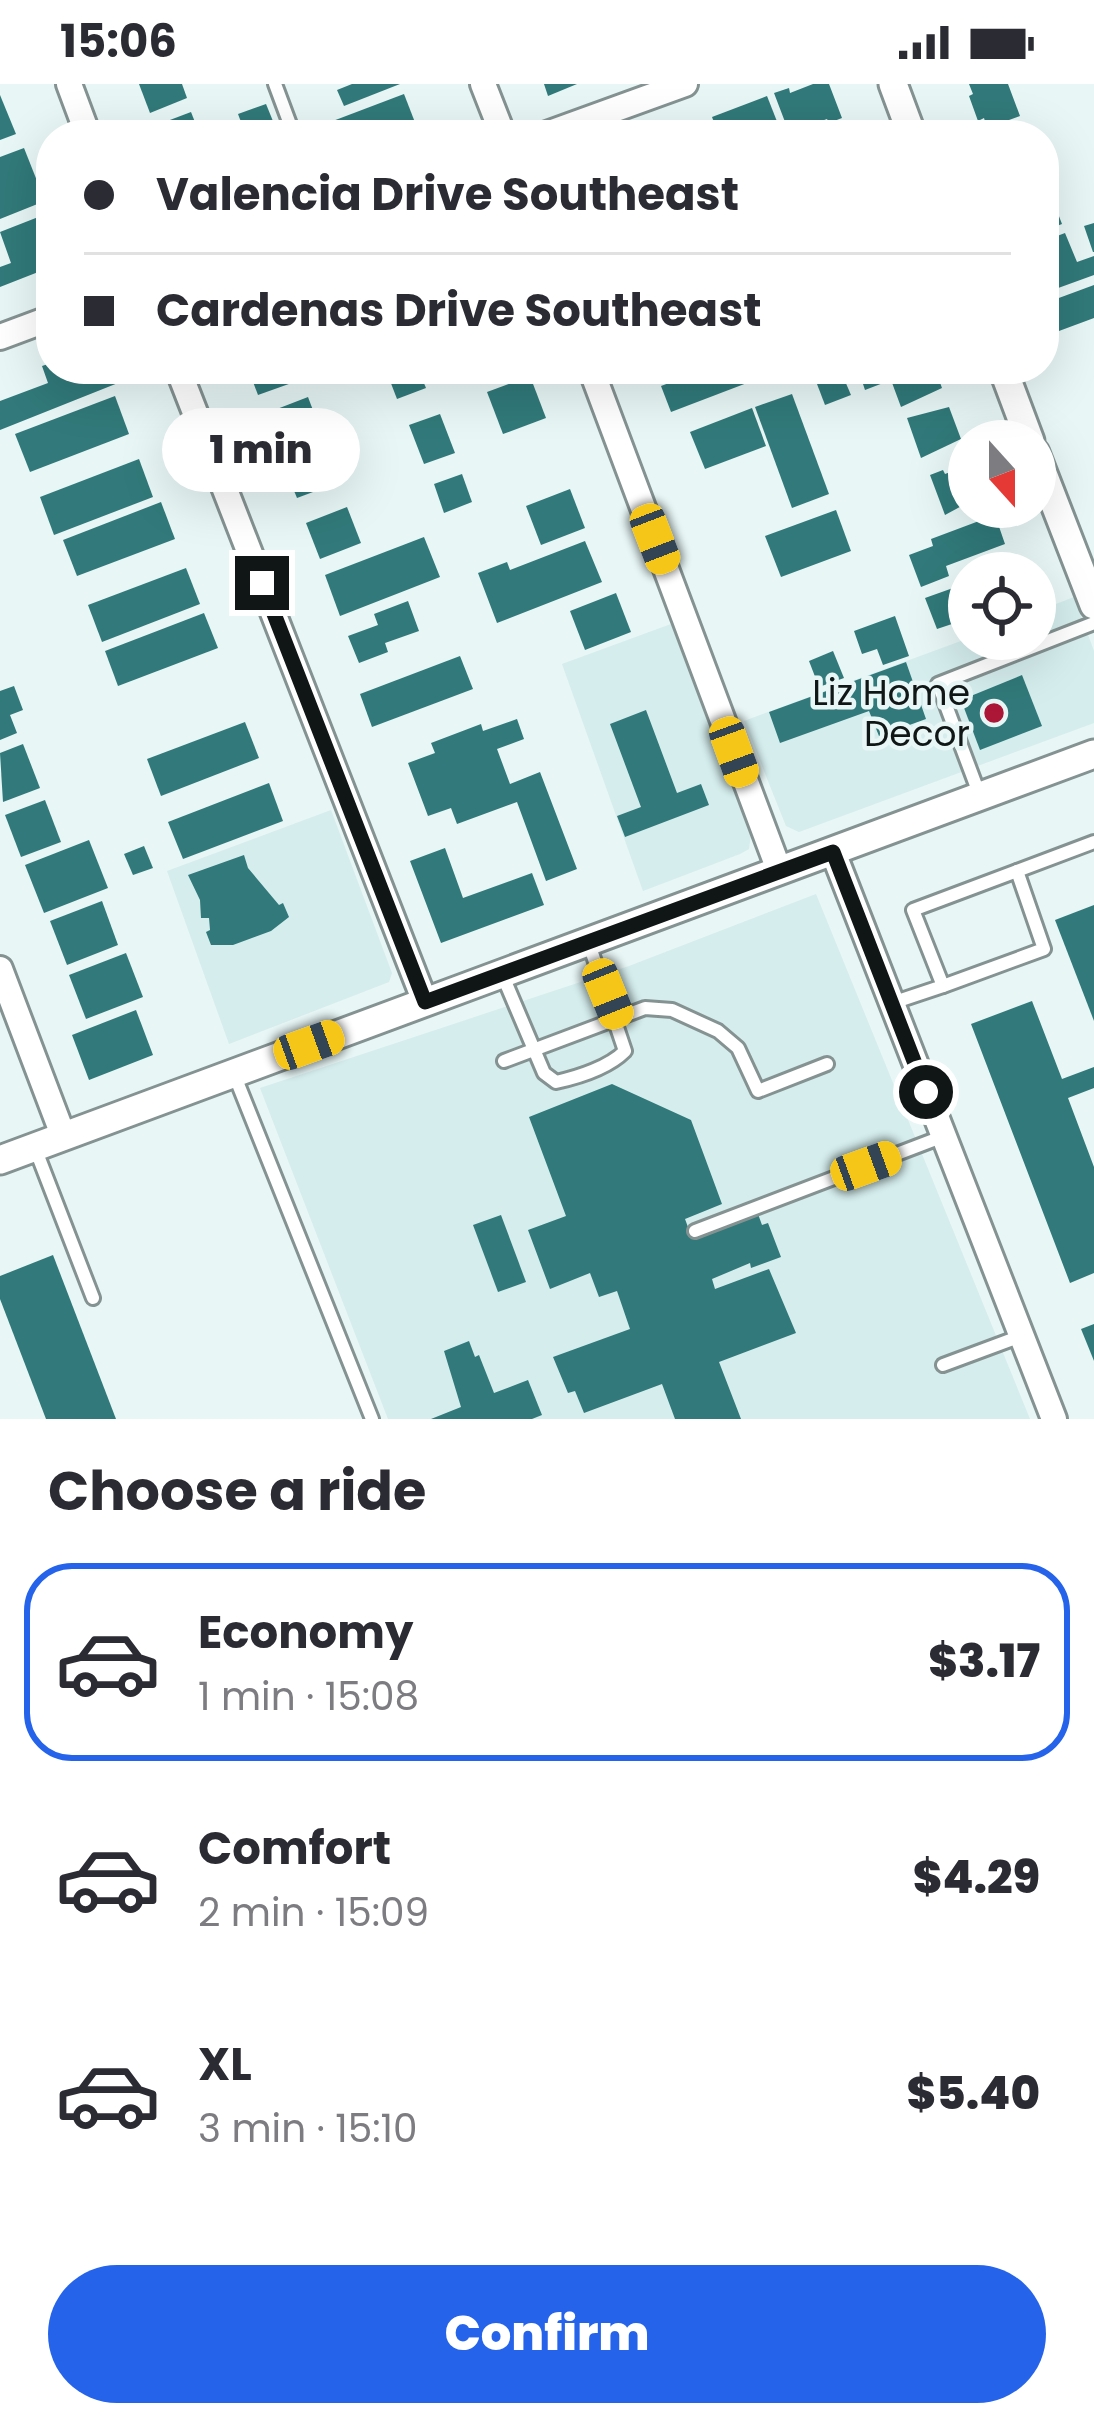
<!DOCTYPE html>
<html lang="en">
<head>
<meta charset="utf-8">
<style>
	:root { --surface:#fff; --page:#f7f7f7; --text:#2b2b33; --muted:#7c7c81; --line:#e1e1e2; --accent:#2563eb }
	body { margin:0; font-family:Poppins,sans-serif; background:var(--page); color:var(--text); height:100vh; display:flex; flex-direction:column; font-size:45px; white-space:nowrap }
	* { box-sizing:border-box; margin:0 }
	p { font-size:39px; color:var(--muted) }
	.icon { flex:none; width:66px; height:66px; fill:none; stroke:currentColor; stroke-width:2; stroke-linecap:round; stroke-linejoin:round }
	.map { position:relative; height:1335px; overflow:hidden }
	.panel { display:flex; flex-direction:column; background:var(--surface); flex:1 }
	.panel>* { flex:none }
	.guide { position:absolute; left:36px; top:36px; width:1023px; height:264px; border-radius:48px; box-shadow:0 12px 48px #0002; display:grid; align-content:center; height:264px; padding:0 48px; background:var(--surface) }
	.needle { width:78px; rotate:159deg }
	.buttons { position:absolute; left:948px; top:336px; display:grid; gap:24px }
	.buttons a { display:grid; place-items:center; width:108px; height:108px; border-radius:50%; background:var(--surface); box-shadow:0 12px 48px #0002; font-size:60px }
	.end { position:absolute; width:54px; height:54px; margin:-27px; border:15px solid #101515; background:#fff; box-shadow:0 0 0 6px #fff }
	.from { border-radius:50% }
	.bubble { position:absolute; height:84px; border-radius:42px; background:var(--surface); box-shadow:0 12px 48px #0002; font-size:39px; font-weight:800; line-height:84px; text-align:center }
	.car { position:absolute; width:36px; height:72px; margin:-36px -18px; border-radius:15px; box-shadow:0 0 9px 3px #0007; background:linear-gradient(#f5c518 24%,#345 0 40%,#f5c518 0 76%,#345 0 86%,#f5c518 0) }
	.guide b { display:flex; align-items:center; gap:42px; height:114px; font-size:45px }
	.guide b+b { border-top:3px solid var(--line) }
	.guide i { width:30px; height:30px; background:var(--text) }
	ul { padding:0; list-style:none }
	li { display:flex; align-items:center; gap:36px; height:198px; margin:0 24px 18px; padding:0 24px; border:6px solid transparent; border-radius:48px }
	li div { flex:1 }
	li b { display:block; font-size:45px }
	li em { font-style:normal; font-weight:800 }
	li.selected { border-color:var(--accent) }
	li>.icon { width:108px; height:108px; stroke-width:1.5 }
	h2 { padding:0 48px; font-size:54px; line-height:144px }
	.primary-button { display:flex; gap:24px; margin-top:auto; padding:24px 48px }
	.primary-button a { flex:1; height:138px; border-radius:72px; background:var(--accent); color:#fff; font-size:48px; font-weight:800; line-height:138px; text-align:center }
	.status { display:flex; justify-content:space-between; align-items:center; height:84px; padding:0 60px; background:var(--surface); direction:ltr }
	.status svg { height:33px; fill:currentColor }
	.map>svg:first-child { display:block }
	.built { fill:#d5eded }
	.building { fill:#31797a }
	.lines { fill:none; stroke-linecap:round; stroke-linejoin:round }
	.service-casing { stroke:#859292; stroke-width:18 }
	.minor-casing { stroke:#859292; stroke-width:30 }
	.tertiary-casing { stroke:#859292; stroke-width:33 }
	.service { stroke:#fff; stroke-width:12 }
	.minor { stroke:#fff; stroke-width:24 }
	.tertiary { stroke:#fff; stroke-width:27 }
	.route { stroke:#101515; stroke-width:15 }
	.poi-dot { fill:#ac1738; stroke:#e8f6f6; stroke-width:4.5 }
	.labels { text-anchor:middle; dominant-baseline:central; stroke-width:9; stroke-linejoin:round; paint-order:stroke }
	.poi-label { font-size:36px; fill:#101515; stroke:#e8f6f6; text-anchor:end }
</style>
</head>
<body>
<div class="status"><b>15:06</b><svg viewBox="0 0 49 12"><path d="M0 12V9h3v3zM5 12V6h3v6zM10 12V3h3v9zM15 12V0h3v12zM26 1h20v11H26zM47 4h2v5h-2z"/></svg></div>
<div class="map">
<svg width="1094" height="1335" viewBox="0 0 1094 1335">
	<rect width="100%" height="100%" fill="#e8f6f6"/>
	<g class="built">
		<path d="M1074 513 1094 567V639L799 748 786 742 744 637 969 554 1035 555V528Z"/>
		<path d="M671 540 751 750 749 765 740 770 643 807 562 580Z"/>
		<path d="M331 726 392 889 389 898 229 960 167 787Z"/>
		<path d="M816 810 1030 1335H388L260 1004 629 882Z"/>
	</g>
	<g class="building">
		<path d="M139 0H182L187 14 150 29Z"/>
		<path d="M352 0H400L344 22 337 6Z"/>
		<path d="M544 0H577L548 12Z"/>
		<path d="M813 0H829L842 34 829 39 827 35 802 44 803 49 790 51 774 9 789 4 790 9Z"/>
		<path d="M969 0H1008L1020 32 987 44 984 34 978 37 969 12 973 10Z"/>
		<path d="M404 10 416 41 389 51H320L317 43Z"/>
		<path d="M0 11 16 50 0 56Z"/>
		<path d="M767 12 778 40 750 51H719L712 33Z"/>
		<path d="M266 20 277 47 246 51 238 30Z"/>
		<path d="M191 28 200 51H157L154 42Z"/>
		<path d="M1024 40 1028 51H996Z"/>
		<path d="M24 64 45 117 0 135V73Z"/>
		<path d="M1044 93 1062 140 1044 147Z"/>
		<path d="M46 130 51 143V183L0 203V183L11 179 0 148Z"/>
		<path d="M1094 139V168H1093L1084 142Z"/>
		<path d="M1065 149 1077 178 1094 172V191L1050 207 1044 198V157Z"/>
		<path d="M1094 201V234L1059 247 1048 218Z"/>
		<path d="M51 279V285H112L118 299 0 346V317L48 299 42 282Z"/>
		<path d="M248 285H327L328 286 258 311Z"/>
		<path d="M397 285H418L426 304 397 315 387 289Z"/>
		<path d="M457 285H502L463 300Z"/>
		<path d="M706 285H784L671 328 661 302Z"/>
		<path d="M858 285H935L942 304 901 323 891 296 865 306Z"/>
		<path d="M842 290 851 311 825 321 817 300Z"/>
		<path d="M530 292 546 334 503 350 487 308Z"/>
		<path d="M792 310 829 410 792 424 755 323Z"/>
		<path d="M115 312 129 350 30 388 15 350Z"/>
		<path d="M308 313 322 350 278 366 264 330Z"/>
		<path d="M949 323 961 355 921 374 907 334Z"/>
		<path d="M752 324 766 362 705 385 690 348Z"/>
		<path d="M440 330 455 369 424 380 409 341Z"/>
		<path d="M324 364 337 399 297 414 283 380Z"/>
		<path d="M139 375 153 413 54 451 40 413Z"/>
		<path d="M969 381V418L945 431 930 391 943 386 945 390Z"/>
		<path d="M462 390 472 418 444 429 434 400Z"/>
		<path d="M570 405 585 444 541 461 526 422Z"/>
		<path d="M161 418 175 455 77 492 63 456Z"/>
		<path d="M347 423 361 459 320 475 306 439Z"/>
		<path d="M836 426 851 467 781 493 765 452Z"/>
		<path d="M995 431 1005 460 946 482 949 492 921 503 909 471 933 462 931 455Z"/>
		<path d="M424 453 440 493 340 532 325 491Z"/>
		<path d="M585 457 602 498 497 539 478 489 507 478 510 486Z"/>
		<path d="M186 484 200 520 102 558 88 521Z"/>
		<path d="M953 504 957 514 969 509V541L963 543 961 537 937 545 925 514Z"/>
		<path d="M616 509 631 548 585 566 570 527Z"/>
		<path d="M408 517 419 547 385 559 388 568 359 579 348 552 378 541 374 530Z"/>
		<path d="M204 529 218 564 118 602 105 567Z"/>
		<path d="M895 532 909 572 883 581 877 565 862 570 854 547Z"/>
		<path d="M833 567 844 594 819 603 809 577Z"/>
		<path d="M460 572 473 605 372 643 360 610Z"/>
		<path d="M906 578 926 635 879 652 869 627 780 659 769 628Z"/>
		<path d="M1022 591 1042 642 980 666 961 616Z"/>
		<path d="M14 602 23 626 10 631 17 649 0 656V607Z"/>
		<path d="M646 626 677 709 701 700 709 721 625 753 617 732 641 723 610 640Z"/>
		<path d="M517 635 524 655 497 665 510 700 540 688 577 785 546 797 517 718 457 740 451 724 428 732 408 679 435 669 431 659 481 640 483 647Z"/>
		<path d="M245 638 259 674 161 712 147 675Z"/>
		<path d="M23 660 40 704 3 718 0 669Z"/>
		<path d="M269 699 283 737 183 775 168 738Z"/>
		<path d="M45 716 61 758 21 773 5 731Z"/>
		<path d="M89 756 108 804 44 829 25 781Z"/>
		<path d="M144 762 153 784 133 791 124 770Z"/>
		<path d="M445 764 463 814 532 789 544 821 441 859 410 777Z"/>
		<path d="M244 771 248 784 279 821 283 819 289 833 271 847 233 861H211L206 848 210 846 209 834H201L200 816 188 791Z"/>
		<path d="M102 817 118 861 67 881 50 837Z"/>
		<path d="M1094 821V937L1055 836Z"/>
		<path d="M126 869 143 913 86 935 69 891Z"/>
		<path d="M1032 917 1062 995 1094 983V1004L1068 1014 1094 1083V1189L1070 1199 971 940Z"/>
		<path d="M136 926 153 971 89 996 72 951Z"/>
		<path d="M612 1000 691 1036 722 1120 685 1135 692 1154 758 1130 762 1141 768 1139 781 1173 751 1184 750 1179 712 1195 715 1205 769 1185 796 1249 719 1278 741 1335H675L662 1300 584 1329 575 1307 568 1309 553 1273 630 1245 617 1207 599 1213 590 1189 550 1205 528 1146 566 1132 529 1033Z"/>
		<path d="M501 1131 526 1198 498 1208 473 1141Z"/>
		<path d="M53 1171 116 1335H46L0 1215V1192Z"/>
		<path d="M1094 1240V1277L1081 1245Z"/>
		<path d="M469 1257 475 1273 479 1271 494 1309 528 1296 542 1331 532 1335H431L461 1323 444 1267Z"/>
	</g>
	<g class="lines">
		<defs>
			<g id="service">
				<path d="M275 0 294 51"/>
				<path d="M980 712 938 600 1094 539"/>
				<path d="M502 890 544 989 556 998C579 993 609 983 625 967L588 857"/>
				<path d="M943 902 1044 865 1017 787"/>
				<path d="M892 919 943 902 913 826 1094 758"/>
				<path d="M504 977 645 924 672 926 718 947 738 964 758 1007 827 980"/>
				<path d="M234 990 372 1335"/>
				<path d="M35 1064 93 1214"/>
				<path d="M695 1147 944 1052"/>
				<path d="M943 1281 1021 1252"/>
			</g>
			<g id="minor">
				<path d="M69 0 88 51"/>
				<path d="M483 0 503 51"/>
				<path d="M544 51 685 0"/>
				<path d="M0 253 51 234"/>
				<path d="M178 285 425 918"/>
				<path d="M591 285 779 786"/>
				<path d="M833 768 1054 1335"/>
				<path d="M0 885 63 1051"/>
			</g>
			<g id="tertiary">
				<path d="M893 0 912 51"/>
				<path d="M1003 285 1030 357"/>
				<path d="M1035 369 1094 521"/>
				<path d="M0 1076 1094 670"/>
			</g>
		</defs>
		<use href="#service" class="service-casing"/>
		<use href="#minor" class="minor-casing"/>
		<use href="#tertiary" class="tertiary-casing"/>
		<use href="#service" class="service"/>
		<use href="#minor" class="minor"/>
		<use href="#tertiary" class="tertiary"/>
	</g>
	<g class="lines">
		<path class="route" d="M262 499 425 918 833 768 926 1008"/>
	</g>
	<circle class="poi-dot" cx="994" cy="629" r="12"/>
	<g class="labels">
		<g class="poi-label">
			<text x="970" y="608">Liz Home<tspan x="970" dy="41">Decor</tspan></text>
		</g>
	</g>
</svg>
<div class="buttons">
<a><svg class="needle" viewBox="-14 -14 28 28"><path d="M0-13l5 13h-10z" fill="#e53935"/><path d="M0 13l5-13h-10z" fill="#7c7c81"/></svg></a>
<a><svg class="icon" aria-label="locate" viewBox="0 0 24 24"><circle cx="12" cy="12" r="6"/><path d="M12 2v4M12 18v4M2 12h4M18 12h4"/></svg></a>
</div>
<i class="end from" style="left:926px;top:1008px"></i>
<i class="end" style="left:262px;top:499px"></i>
<div class="bubble" style="left:162px;top:324px;width:198px">1 min</div>
<i class="car" style="left:655px;top:455px;rotate:159deg"></i>
<i class="car" style="left:734px;top:668px;rotate:160deg"></i>
<i class="car" style="left:608px;top:910px;rotate:158deg"></i>
<i class="car" style="left:309px;top:961px;rotate:70deg"></i>
<i class="car" style="left:866px;top:1082px;rotate:70deg"></i>
<div class="guide">
<b><i class="from"></i>Valencia Drive Southeast</b>
<b><i></i>Cardenas Drive Southeast</b>
</div>
</div>
<section class="panel">
<h2>Choose a ride</h2>
<ul>
<li class="selected"><svg class="icon" aria-label="car" viewBox="0 0 24 24"><path d="M5 17H2v-5l4-1 3-4h7l3 4 3 1v5h-3M9 17h6M6 11h13"/><circle cx="7" cy="17" r="2"/><circle cx="17" cy="17" r="2"/></svg><div><b>Economy</b><p>1 min · 15:08</p></div><em>$3.17</em></li>
<li><svg class="icon" aria-label="car" viewBox="0 0 24 24"><path d="M5 17H2v-5l4-1 3-4h7l3 4 3 1v5h-3M9 17h6M6 11h13"/><circle cx="7" cy="17" r="2"/><circle cx="17" cy="17" r="2"/></svg><div><b>Comfort</b><p>2 min · 15:09</p></div><em>$4.29</em></li>
<li><svg class="icon" aria-label="car" viewBox="0 0 24 24"><path d="M5 17H2v-5l4-1 3-4h7l3 4 3 1v5h-3M9 17h6M6 11h13"/><circle cx="7" cy="17" r="2"/><circle cx="17" cy="17" r="2"/></svg><div><b>XL</b><p>3 min · 15:10</p></div><em>$5.40</em></li>
</ul>
<div class="primary-button"><a>Confirm</a></div>
</section>
</body>
</html>
